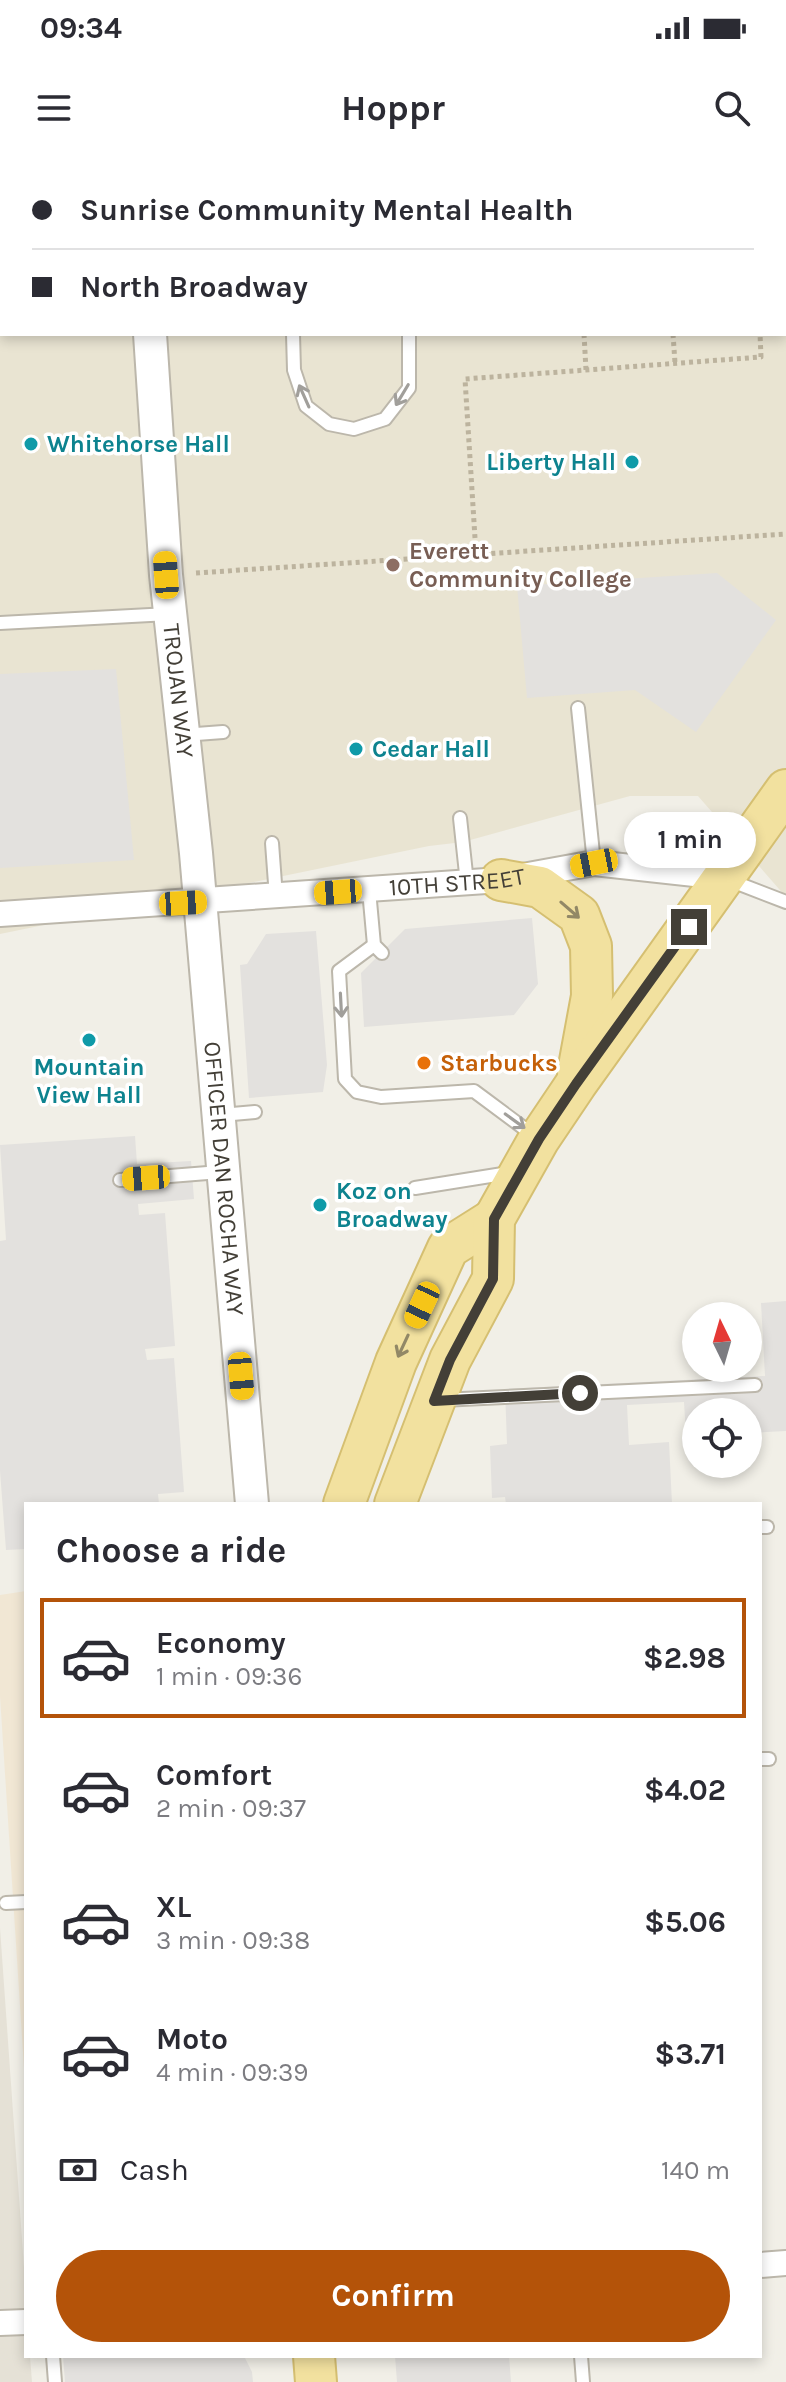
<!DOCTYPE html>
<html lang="en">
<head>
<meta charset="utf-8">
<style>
	:root { --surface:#fff; --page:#f7f7f7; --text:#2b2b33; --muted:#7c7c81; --line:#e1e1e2; --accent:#b45309 }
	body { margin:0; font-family:Karla,sans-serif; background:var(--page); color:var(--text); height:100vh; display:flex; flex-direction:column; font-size:30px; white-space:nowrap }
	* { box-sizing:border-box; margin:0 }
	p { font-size:26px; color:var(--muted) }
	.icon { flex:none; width:44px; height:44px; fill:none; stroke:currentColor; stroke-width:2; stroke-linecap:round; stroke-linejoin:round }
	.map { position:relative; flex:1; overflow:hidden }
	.panel { position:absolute; left:24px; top:1342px; width:738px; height:856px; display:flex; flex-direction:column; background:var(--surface); border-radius:0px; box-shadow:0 4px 12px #0003 }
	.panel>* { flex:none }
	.top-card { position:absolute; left:0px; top:0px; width:786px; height:176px; box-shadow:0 4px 12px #0003; display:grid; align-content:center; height:176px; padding:0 32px; background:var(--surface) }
	.needle { width:52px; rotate:355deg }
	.tools { position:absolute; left:682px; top:1142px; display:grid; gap:16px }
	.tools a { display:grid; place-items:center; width:80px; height:80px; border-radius:50%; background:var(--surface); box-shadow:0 4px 12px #0003; font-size:40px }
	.end { position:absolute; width:36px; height:36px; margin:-18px; border:10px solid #433f37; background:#fff; box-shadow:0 0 0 4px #fff }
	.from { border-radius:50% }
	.bubble { position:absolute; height:56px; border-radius:28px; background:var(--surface); box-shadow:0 4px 12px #0003; font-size:26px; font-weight:700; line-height:56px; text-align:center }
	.car { position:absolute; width:24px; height:48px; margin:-24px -12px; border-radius:10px; box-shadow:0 0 6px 2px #0007; background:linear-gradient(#f5c518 24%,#345 0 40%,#f5c518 0 76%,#345 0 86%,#f5c518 0) }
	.top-card b { display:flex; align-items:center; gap:28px; height:76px; font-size:30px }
	.top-card b+b { border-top:2px solid var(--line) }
	.top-card i { width:20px; height:20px; background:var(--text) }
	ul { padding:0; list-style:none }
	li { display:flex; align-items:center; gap:24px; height:120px; margin:0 16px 12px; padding:0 16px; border:4px solid transparent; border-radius:0px }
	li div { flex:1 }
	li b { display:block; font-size:30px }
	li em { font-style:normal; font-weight:700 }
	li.selected { border-color:var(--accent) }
	li>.icon { width:72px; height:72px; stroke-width:1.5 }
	h2 { padding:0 32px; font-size:36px; line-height:96px }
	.pay { display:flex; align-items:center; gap:20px; height:88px; padding:0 32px; font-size:30px }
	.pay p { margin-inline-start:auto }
	.cta { display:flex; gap:16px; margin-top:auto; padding:16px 32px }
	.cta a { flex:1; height:92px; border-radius:48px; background:var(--accent); color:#fff; font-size:32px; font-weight:700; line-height:92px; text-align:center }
	.status { display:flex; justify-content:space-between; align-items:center; height:56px; padding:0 40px; background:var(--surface); direction:ltr }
	.status svg { height:22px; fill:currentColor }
	header { display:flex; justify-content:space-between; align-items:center; height:104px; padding:0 32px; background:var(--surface); font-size:36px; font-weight:700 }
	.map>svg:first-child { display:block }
	.residential { fill:#e5e1d6 }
	.commercial { fill:#f1e7d4 }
	.education { fill:#e9e4d2; fill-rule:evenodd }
	.parking { fill:#e3e1de }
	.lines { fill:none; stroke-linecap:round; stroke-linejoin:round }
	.service-casing { stroke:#bcb7ab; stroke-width:16 }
	.minor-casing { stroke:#bcb7ab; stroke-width:28 }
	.tertiary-casing { stroke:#bcb7ab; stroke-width:36 }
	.primary-casing { stroke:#d5bf71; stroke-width:44 }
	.path { stroke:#bcb39e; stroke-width:5; stroke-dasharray:4 4; stroke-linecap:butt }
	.service { stroke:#fff; stroke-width:12 }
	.minor { stroke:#fff; stroke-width:24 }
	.tertiary { stroke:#fff; stroke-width:32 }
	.primary { stroke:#f2e19f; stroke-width:40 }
	.oneway { stroke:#a19f9b }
	.oneway2 { stroke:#928866 }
	.route { stroke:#433f37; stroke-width:10 }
	.culture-dot { fill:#0f9aa8; stroke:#fff; stroke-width:3 }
	.education-dot { fill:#8d6e63; stroke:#fff; stroke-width:3 }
	.food-dot { fill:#e8710a; stroke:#fff; stroke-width:3 }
	.labels { text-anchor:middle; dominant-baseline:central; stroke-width:7; stroke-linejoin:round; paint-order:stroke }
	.culture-label { font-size:24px; font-weight:bold; fill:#0d838f; stroke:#fff; text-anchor:start }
	.education-label { font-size:24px; font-weight:bold; fill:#785e54; stroke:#fff; text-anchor:start }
	.street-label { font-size:24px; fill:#433f37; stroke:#fff }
	.food-label { font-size:24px; font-weight:bold; fill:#c56008; stroke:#fff; text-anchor:start }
</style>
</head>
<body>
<div class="status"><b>09:34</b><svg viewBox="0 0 49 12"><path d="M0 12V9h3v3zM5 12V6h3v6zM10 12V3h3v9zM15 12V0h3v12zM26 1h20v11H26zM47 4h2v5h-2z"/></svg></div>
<header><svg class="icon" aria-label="menu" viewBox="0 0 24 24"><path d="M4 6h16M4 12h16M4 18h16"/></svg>Hoppr<svg class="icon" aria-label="search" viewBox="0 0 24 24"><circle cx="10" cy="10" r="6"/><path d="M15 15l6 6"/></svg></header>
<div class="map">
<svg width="786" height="2222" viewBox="0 0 786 2222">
	<rect width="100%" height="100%" fill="#f1efe7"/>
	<path class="residential" d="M0 1768 26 2136V2196H30L32 2222H0Z"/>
	<path class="commercial" d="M26 1431V1939L0 1536V1435Z"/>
	<path class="education" d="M0 0H786V737L698 636H630L463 682 429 686 0 774ZM2 2H784V174H2Z"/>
	<g class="parking">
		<path d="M717 413 776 460 696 572 635 530 527 538 517 426Z"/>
		<path d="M116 509 134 700 0 708V514Z"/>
		<path d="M532 758 538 824 514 855 364 867 361 813 405 769Z"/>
		<path d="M316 771 327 905 323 932 249 938 240 805 247 804 266 774Z"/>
		<path d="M135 976 137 1004 191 1001 194 1039 138 1044 139 1055 165 1053 175 1186 145 1189 147 1200 174 1198 184 1332 158 1334 159 1344H26V1389L6 1390 0 1311V1081L6 1080 0 985Z"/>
		<path d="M786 1141V1271L748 1273V1252H696V1276H686L684 1242 627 1245 629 1285 669 1282 672 1344H506L505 1337 492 1338 490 1286 507 1284 505 1229 765 1216 761 1143Z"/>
		<path d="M63 2196H244L252 2212 253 2222H65Z"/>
		<path d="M395 2196H509L511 2222H397Z"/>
	</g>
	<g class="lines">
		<defs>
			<g id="service">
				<path d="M282 0V2"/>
				<path d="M397 0V2"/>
				<path d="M293 174 294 210 306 246 329 264 354 269 385 259 409 228V174"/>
				<path d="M0 463 169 454"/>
				<path d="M578 548 594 703"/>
				<path d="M183 575 223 572"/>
				<path d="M460 658 467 723"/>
				<path d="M272 683 276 737"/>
				<path d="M729 720 786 742"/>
				<path d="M369 730 374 785 382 793"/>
				<path d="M374 785 339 811 345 919 357 932 381 937 474 931 533 975"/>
				<path d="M221 955 255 952"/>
				<path d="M120 1020 220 1012"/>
				<path d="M415 1028 509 1013"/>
				<path d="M441 1240 755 1225"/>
				<path d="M760 1367H767"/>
				<path d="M760 1599H769"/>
				<path d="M6 1743 26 1742"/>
				<path d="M53 2196 55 2222"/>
				<path d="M581 2196 583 2222"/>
			</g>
			<g id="minor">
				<path id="s1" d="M0 754 501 720 594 703 722 717"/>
				<path d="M760 2105 786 2103"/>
				<path d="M0 2163 26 2162"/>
			</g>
			<g id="tertiary">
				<path d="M139 0V2"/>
				<path id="s2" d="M150 174 166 415 196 693 252 1344"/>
			</g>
			<g id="primary">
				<path d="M501 720 540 727 579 755 591 786 592 836 578 912"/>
				<path d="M344 1344 396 1202 448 1088 494 1059"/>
				<path d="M395 1344 450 1200 493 1119 494 1059 539 979 576 924 786 630"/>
				<path d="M314 2196 316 2222"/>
			</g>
		</defs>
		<use href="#service" class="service-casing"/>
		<use href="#minor" class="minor-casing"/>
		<use href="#tertiary" class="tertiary-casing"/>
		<use href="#primary" class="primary-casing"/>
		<g class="path">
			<path d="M458 0V2"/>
			<path d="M42 2V0"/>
			<path d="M187 2H197"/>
			<path d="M784 96H786"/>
			<path d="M0 121H2"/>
			<path d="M584 174 586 210"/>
			<path d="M673 174 675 203"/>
			<path d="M476 394 465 219 761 197 760 174"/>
			<path d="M196 413 786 374"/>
		</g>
		<use href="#service" class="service"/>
		<use href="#minor" class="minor"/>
		<use href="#tertiary" class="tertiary"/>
		<use href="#primary" class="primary"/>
	</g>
	<defs><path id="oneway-shaft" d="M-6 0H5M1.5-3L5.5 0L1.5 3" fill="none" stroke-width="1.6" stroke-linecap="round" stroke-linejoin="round" transform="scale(2)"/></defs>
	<g class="oneway">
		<use href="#oneway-shaft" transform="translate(402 235) rotate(121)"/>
		<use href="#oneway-shaft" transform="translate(304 236) rotate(-114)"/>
		<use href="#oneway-shaft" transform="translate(341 845) rotate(87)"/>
		<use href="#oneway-shaft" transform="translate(515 961) rotate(36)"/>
	</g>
	<g class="oneway2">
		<use href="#oneway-shaft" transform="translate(570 750) rotate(41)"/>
		<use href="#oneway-shaft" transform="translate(403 1186) rotate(115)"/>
	</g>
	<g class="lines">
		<path class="route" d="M580 1233 434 1241 450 1200 493 1119 494 1059 539 979 576 924 689 767"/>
	</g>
	<g class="culture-dot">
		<circle cx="31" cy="284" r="8"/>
		<circle cx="632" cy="302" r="8"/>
		<circle cx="356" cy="589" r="8"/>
		<circle cx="89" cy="880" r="8"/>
		<circle cx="320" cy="1045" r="8"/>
	</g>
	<circle class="education-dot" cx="393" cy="405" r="8"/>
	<circle class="food-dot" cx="424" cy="903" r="8"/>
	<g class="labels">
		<g class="culture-label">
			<text x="47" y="284">Whitehorse Hall</text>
			<text x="616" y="302" text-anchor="end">Liberty Hall</text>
			<text x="372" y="589">Cedar Hall</text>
			<text x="89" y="907" text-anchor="middle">Mountain<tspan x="89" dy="28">View Hall</tspan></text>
			<text x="336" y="1031">Koz on<tspan x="336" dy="28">Broadway</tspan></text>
		</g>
		<g class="education-label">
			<text x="409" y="391">Everett<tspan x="409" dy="28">Community College</tspan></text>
		</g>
		<g class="street-label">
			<text stroke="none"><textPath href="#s2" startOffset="358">TROJAN WAY</textPath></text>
			<text stroke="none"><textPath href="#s1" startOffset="458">10TH STREET</textPath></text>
			<text stroke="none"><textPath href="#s2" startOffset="848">OFFICER DAN ROCHA WAY</textPath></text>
		</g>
		<g class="food-label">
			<text x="440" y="903">Starbucks</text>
		</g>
	</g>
</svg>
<div class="tools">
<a><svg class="needle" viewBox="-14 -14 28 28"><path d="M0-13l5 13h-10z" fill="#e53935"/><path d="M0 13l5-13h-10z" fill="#7c7c81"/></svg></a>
<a><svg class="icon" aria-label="locate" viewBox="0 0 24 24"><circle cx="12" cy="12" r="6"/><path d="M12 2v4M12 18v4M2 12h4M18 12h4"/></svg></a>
</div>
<i class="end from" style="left:580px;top:1233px"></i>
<i class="end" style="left:689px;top:767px"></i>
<div class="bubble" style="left:624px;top:652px;width:132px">1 min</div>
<i class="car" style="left:166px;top:415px;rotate:356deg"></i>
<i class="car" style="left:594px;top:703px;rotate:259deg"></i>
<i class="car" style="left:338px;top:732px;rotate:266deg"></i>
<i class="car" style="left:183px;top:743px;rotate:87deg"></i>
<i class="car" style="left:146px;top:1018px;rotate:266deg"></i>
<i class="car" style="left:422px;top:1145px;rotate:205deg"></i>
<i class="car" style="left:241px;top:1216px;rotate:175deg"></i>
<div class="top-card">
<b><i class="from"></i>Sunrise Community Mental Health</b>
<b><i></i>North Broadway</b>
</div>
<section class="panel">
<h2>Choose a ride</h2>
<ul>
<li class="selected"><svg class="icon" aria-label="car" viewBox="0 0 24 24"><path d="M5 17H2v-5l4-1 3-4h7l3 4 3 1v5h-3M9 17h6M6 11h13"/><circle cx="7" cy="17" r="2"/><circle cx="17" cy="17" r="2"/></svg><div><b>Economy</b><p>1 min · 09:36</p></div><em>$2.98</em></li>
<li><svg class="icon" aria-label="car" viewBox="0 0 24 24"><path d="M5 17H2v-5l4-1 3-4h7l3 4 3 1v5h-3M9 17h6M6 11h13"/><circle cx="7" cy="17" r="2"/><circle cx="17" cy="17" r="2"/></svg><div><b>Comfort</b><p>2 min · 09:37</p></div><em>$4.02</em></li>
<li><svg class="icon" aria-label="car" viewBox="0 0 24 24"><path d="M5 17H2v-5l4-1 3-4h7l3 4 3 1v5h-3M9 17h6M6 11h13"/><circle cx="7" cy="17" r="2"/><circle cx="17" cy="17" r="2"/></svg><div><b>XL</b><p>3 min · 09:38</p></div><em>$5.06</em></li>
<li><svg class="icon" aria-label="car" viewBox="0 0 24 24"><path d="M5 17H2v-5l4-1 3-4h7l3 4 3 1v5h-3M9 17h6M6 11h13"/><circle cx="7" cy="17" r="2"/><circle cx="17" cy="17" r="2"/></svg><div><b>Moto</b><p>4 min · 09:39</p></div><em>$3.71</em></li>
</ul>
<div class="pay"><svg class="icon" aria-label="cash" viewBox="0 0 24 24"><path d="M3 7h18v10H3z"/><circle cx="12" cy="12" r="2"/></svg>Cash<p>140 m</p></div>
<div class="cta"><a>Confirm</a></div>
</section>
</div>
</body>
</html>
